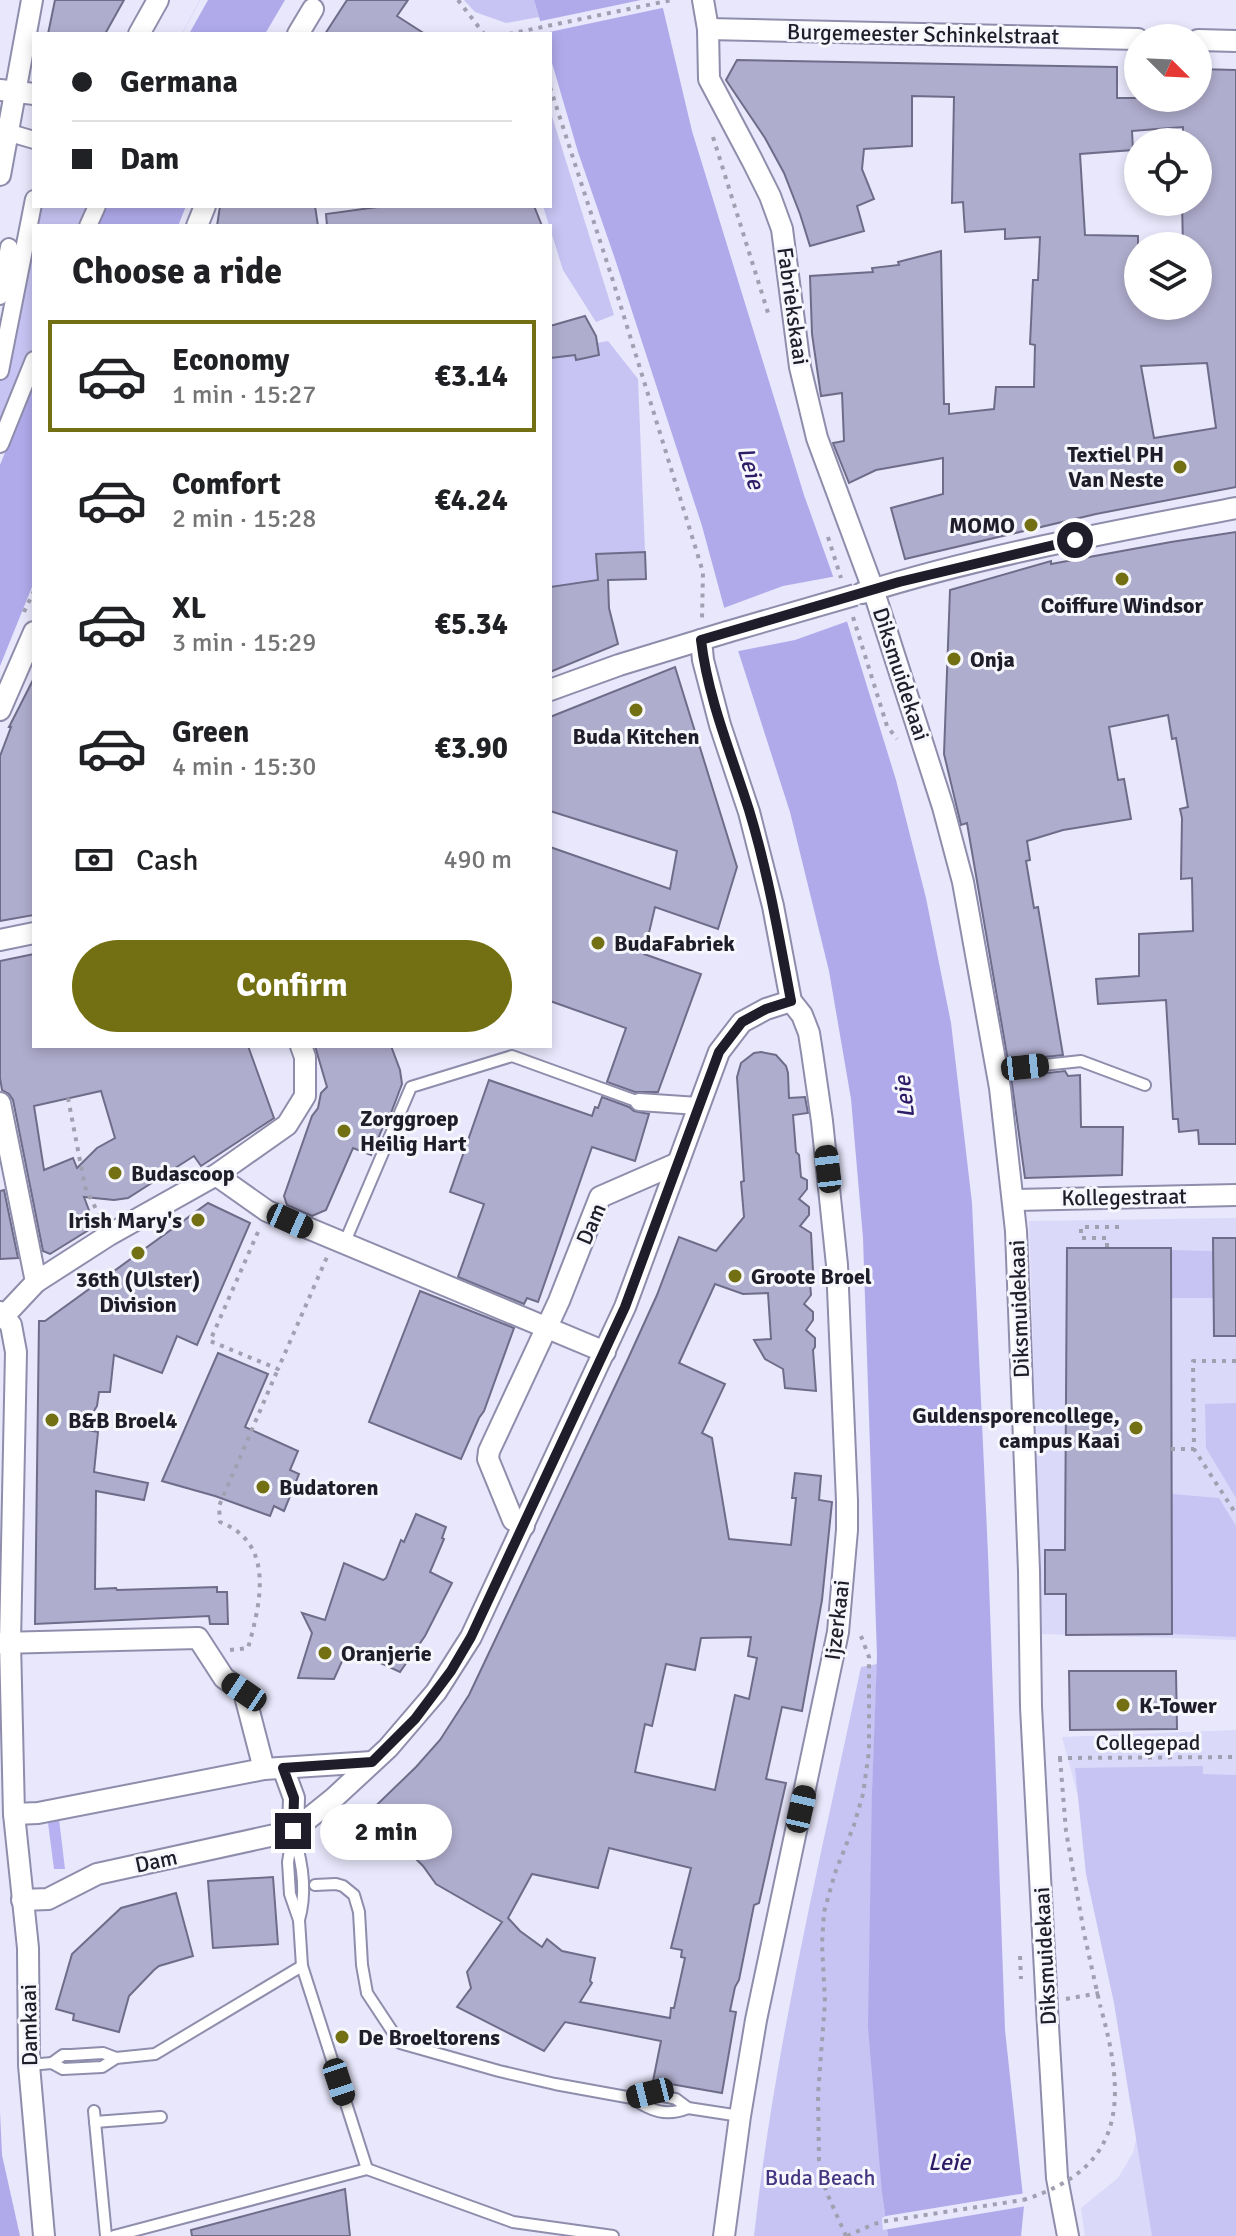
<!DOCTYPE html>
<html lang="en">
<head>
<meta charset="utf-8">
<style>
	:root { --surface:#fff; --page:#f2f2f2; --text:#202124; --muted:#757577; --line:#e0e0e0; --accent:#727012 }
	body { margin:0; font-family:Signika,sans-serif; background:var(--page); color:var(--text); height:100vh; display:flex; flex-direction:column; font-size:30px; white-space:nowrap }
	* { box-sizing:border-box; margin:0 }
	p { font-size:26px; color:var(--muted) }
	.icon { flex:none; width:44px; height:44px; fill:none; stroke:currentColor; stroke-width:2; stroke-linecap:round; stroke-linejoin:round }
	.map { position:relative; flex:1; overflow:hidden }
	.sheet { position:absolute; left:32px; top:224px; width:520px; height:824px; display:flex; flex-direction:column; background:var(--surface); border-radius:0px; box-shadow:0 4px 12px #0003 }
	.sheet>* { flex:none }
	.banner { position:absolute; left:32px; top:32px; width:520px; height:176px; border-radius:0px; box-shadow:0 4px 12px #0003; display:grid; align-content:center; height:176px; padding:0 40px; background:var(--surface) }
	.needle { width:52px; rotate:114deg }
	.fabs { position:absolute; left:1124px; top:24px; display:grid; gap:16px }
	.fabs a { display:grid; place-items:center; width:88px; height:88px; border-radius:50%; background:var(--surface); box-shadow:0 4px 12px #0003; font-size:40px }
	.end { position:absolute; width:36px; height:36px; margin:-18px; border:10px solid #1e1d29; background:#fff; box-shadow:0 0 0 4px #fff }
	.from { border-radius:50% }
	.bubble { position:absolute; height:56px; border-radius:28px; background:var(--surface); box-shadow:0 4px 12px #0003; font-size:26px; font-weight:700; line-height:56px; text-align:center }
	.car { position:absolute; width:24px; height:48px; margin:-24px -12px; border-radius:10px; box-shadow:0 0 6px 2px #0007; background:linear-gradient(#222 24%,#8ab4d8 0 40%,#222 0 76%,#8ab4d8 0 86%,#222 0) }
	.banner b { display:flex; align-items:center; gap:28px; height:76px; font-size:30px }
	.banner b+b { border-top:2px solid var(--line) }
	.banner i { width:20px; height:20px; background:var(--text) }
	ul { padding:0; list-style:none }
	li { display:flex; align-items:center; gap:24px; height:112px; margin:0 16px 12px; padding:0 24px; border:4px solid transparent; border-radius:0px }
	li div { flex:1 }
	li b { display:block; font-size:30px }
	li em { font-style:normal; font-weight:700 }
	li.active { border-color:var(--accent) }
	li>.icon { width:72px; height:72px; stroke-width:1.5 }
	h2 { padding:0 40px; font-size:36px; line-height:96px }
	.pay { display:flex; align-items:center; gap:20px; height:88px; padding:0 40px; font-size:30px }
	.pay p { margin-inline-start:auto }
	.primary-button { display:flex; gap:16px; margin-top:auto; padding:16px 40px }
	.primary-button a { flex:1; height:92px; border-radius:48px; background:var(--accent); color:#fff; font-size:32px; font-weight:700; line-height:92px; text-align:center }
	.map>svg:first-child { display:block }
	.built { fill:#dbd9fa }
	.green { fill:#c7c3f2 }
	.forest { fill:#b7b1f2 }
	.water { fill:#b0aaeb }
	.pier { fill:#e8e7fb }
	.building { fill:#afadcd; stroke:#6f6c8a; stroke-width:2; fill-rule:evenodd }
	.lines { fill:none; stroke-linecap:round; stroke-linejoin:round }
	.service-casing { stroke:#8f8dac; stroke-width:14 }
	.pedestrian-casing { stroke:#8f8dac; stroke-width:20 }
	.minor-casing { stroke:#8f8dac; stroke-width:24 }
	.path { stroke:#a1a0b1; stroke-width:4; stroke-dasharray:4 6; stroke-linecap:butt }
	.service { stroke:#fff; stroke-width:10 }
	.pedestrian { stroke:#fff; stroke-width:16 }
	.minor { stroke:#fff; stroke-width:20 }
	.minor-bridge-casing { stroke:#8f8dac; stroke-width:24; stroke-linecap:butt }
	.path-bridge { stroke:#a1a0b1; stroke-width:4; stroke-dasharray:4 6; stroke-linecap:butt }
	.minor-bridge { stroke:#fff; stroke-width:20 }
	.route { stroke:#1e1d29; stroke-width:10 }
	.poi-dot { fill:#727012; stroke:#f6f6fd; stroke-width:3 }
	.labels { text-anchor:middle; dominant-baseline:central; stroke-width:6; stroke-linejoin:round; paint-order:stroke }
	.street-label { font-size:22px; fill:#1e1d29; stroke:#f6f6fd }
	.poi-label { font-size:22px; font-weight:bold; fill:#1e1d29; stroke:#f6f6fd; text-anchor:start }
	.park-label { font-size:22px; fill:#453682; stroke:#f6f6fd }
	.water-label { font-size:24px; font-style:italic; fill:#2e1b65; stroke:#f6f6fd }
</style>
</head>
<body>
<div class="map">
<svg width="1236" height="2236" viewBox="0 0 1236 2236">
	<rect width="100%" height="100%" fill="#e8e7fb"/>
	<g class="built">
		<path d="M1236 1218V1640L1042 1634 1029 1221Z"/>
		<path d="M1236 1730V2236H1085L1081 2208 1118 2178 1133 2153 1139 2126 1134 2003 1062 1737Z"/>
	</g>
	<g class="green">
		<path d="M464 0H534L539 17 506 23 475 12Z"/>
		<path d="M550 110 614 315 596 322 563 270 543 206H550Z"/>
		<path d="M34 206H92L84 226H34V349L0 434V379Z"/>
		<path d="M608 341 638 379 645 552 596 554 598 580 550 587V358L575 347Z"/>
		<path d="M1171 1250 1213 1251 1214 1298H1171Z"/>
		<path d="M1236 1403V1498L1206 1448 1205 1404Z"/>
		<path d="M1172 1494 1219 1498 1236 1526V1637L1172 1634Z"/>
		<path d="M877 1664 872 1798 882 2193 888 2236H754C775 2044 821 1856 861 1667Z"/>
		<path d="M1203 1766V1774L1236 1775V2236H1152L1114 2003 1086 1874 1075 1768Z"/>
	</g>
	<path class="forest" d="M59 1819 65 1869H54L48 1823Z"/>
	<g class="water">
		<path d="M200 0H285L265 34H182Z"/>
		<path d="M534 0H661L692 131 804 495 833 576 896 780 926 898 951 1023 972 1203 988 1554 1005 2030 1024 2206 1021 2236H888L882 2193 868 2027 872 1791 877 1656 863 1238 851 1099 829 971 790 812 724 607 702 526 615 259 578 152 550 56V34H544Z"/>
		<path d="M105 206H186L178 226H97Z"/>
		<path d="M34 381V582L0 666V465Z"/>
		<path d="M0 2112 2 2155 20 2236H0Z"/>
	</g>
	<g class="pier">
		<path d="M200 0H208L189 34H182Z"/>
		<path d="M641 0H665L667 7 540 34 536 22Z"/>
		<path d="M837 576 851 620 795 640 734 652 721 609 783 586Z"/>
		<path d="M1026 2193 1027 2206 883 2230 882 2218 886 2216Z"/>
	</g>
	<g class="building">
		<path d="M55 0H124L105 34H48Z"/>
		<path d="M347 0H408L397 16 425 34H325Z"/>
		<path d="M737 60 1117 67V98H1198V69L1236 70V487L1096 514 905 559 891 508 943 494V458L876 470 849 483 833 443 844 441 842 393 821 396 812 334 810 276 873 272 872 268 899 265 898 262 941 251 944 404H949V414L994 409 996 387H1034L1035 345 1030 344 1033 280H1038L1040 237 1005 239V229L965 232 963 202 952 203 954 97 912 96V146L864 149 862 169 874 199 857 206 864 231 810 246 800 214 784 173 765 138 726 80ZM1183 127V142H1198V149H1202L1205 191 1198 192V202H1182L1183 246H1198V306H1138V236L1085 235 1080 154 1133 150 1132 131ZM1207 363 1216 428 1154 438 1141 366Z"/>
		<path d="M220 206H315L318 226H217Z"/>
		<path d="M385 206H534L542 226H327L326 214Z"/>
		<path d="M585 316 596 336 599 355 576 360 575 355 550 358V326Z"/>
		<path d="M1236 532V1144H1199L1198 1130 1179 1132 1178 1119H1173L1166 1000 1098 1004 1096 979 1139 976V934L1193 931 1192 878 1181 879 1182 818 1180 809 1188 807 1176 738 1172 739 1168 715 1109 727 1118 780 1124 779 1131 819 1063 830 1027 841 1030 860 1026 861 1034 908 1038 907 1063 1055 1008 1061 967 823 961 825 944 754 950 590 1051 561V564L1171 542Z"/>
		<path d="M645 552 646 579 608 580 609 608 618 644 550 672V587L598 580 596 554Z"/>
		<path d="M675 667 737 867 718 929 655 907 644 954 701 974 658 1092H635L607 1082 626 1028 550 1001V847L670 889 677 851 550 811V717Z"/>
		<path d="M34 678V915L0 921V756L11 727H9Z"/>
		<path d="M34 954V1046H248L274 1118 201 1166 194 1156 128 1198 114 1200 84 1197 95 1226 50 1254 43 1251 13 1100 9 1094 2 1090 0 1078V961ZM101 1091 115 1138 97 1148 77 1168 73 1158 44 1170 34 1106Z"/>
		<path d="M315 1046H391L400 1070 402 1084 391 1113H389L371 1155 353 1148 326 1210 312 1216 287 1205 284 1196 312 1116 318 1108 321 1093 327 1087Z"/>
		<path d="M761 1052 776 1055 786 1066 788 1073 789 1098 805 1097 808 1113 793 1115 796 1152 799 1155 801 1177 807 1180V1189L799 1199 809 1207V1215L800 1226 811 1233 813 1271H809L811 1295 804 1304 813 1312V1320L806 1330 815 1338V1347L813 1350 816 1391 785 1388 783 1369 765 1359 754 1340 771 1339 768 1293 743 1294 715 1284 679 1363 725 1384 702 1433 712 1438 729 1539 791 1545 796 1498H792L795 1473 821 1476 819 1500 832 1502 822 1600 802 1711 782 1707 766 1779 786 1783 759 1903 754 1905 739 1980 735 1987 730 2011 736 2012 722 2093 653 2081 661 2041 565 2022 544 2051 457 2007 471 1988 467 1972 502 1922 436 1884 423 1866 396 1839 383 1852 357 1824 416 1767 440 1740 469 1695 627 1361 657 1295 679 1237 716 1251 744 1217 741 1182 744 1181 737 1077 741 1063 754 1053ZM751 1637 748 1656 757 1658 749 1699 735 1695 715 1790 635 1772 645 1724 652 1726 666 1664 695 1670 701 1638ZM609 1848 691 1868 671 1948 682 1950 681 1957 685 1958 674 2008H671L670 2018 580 2002 592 1983 590 1981 595 1958 562 1951 547 1939 542 1947 520 1931 508 1918 532 1874 598 1888Z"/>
		<path d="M1065 1071 1068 1076 1080 1075 1081 1127H1123L1122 1175 1025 1178 1011 1077Z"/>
		<path d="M489 1080 592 1116 595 1107 598 1108 602 1097 629 1107 634 1111 649 1114 635 1161 592 1147 538 1302 527 1298 524 1304 458 1277 484 1204 450 1192Z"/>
		<path d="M4 1190 18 1258 0 1259V1191Z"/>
		<path d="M208 1203 250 1223 197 1345 177 1336 162 1373 114 1355 110 1392H99L97 1406 83 1429 98 1432 94 1472 148 1483 144 1500 96 1491 95 1589 116 1588 117 1590 217 1587V1592H227L228 1624H210L209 1616 35 1624 39 1321H45Z"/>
		<path d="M1213 1238H1236V1336H1214Z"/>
		<path d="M1067 1248H1171L1172 1634 1066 1635V1594H1045V1550H1065Z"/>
		<path d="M420 1291 514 1328 484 1411 479 1418 461 1459 369 1422Z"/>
		<path d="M218 1353 268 1374 245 1427 298 1451 290 1470 299 1474 284 1511 274 1506 270 1516 215 1496 162 1481Z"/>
		<path d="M416 1514 446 1527 442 1538 444 1539 430 1572 452 1583 425 1636 400 1672 348 1648 334 1679 298 1678 312 1633 302 1613 325 1620 344 1563 383 1580 386 1578 401 1540 404 1542Z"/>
		<path d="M1069 1671H1176L1177 1729 1070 1730Z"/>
		<path d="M273 1877 278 1944 213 1948 208 1881Z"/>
		<path d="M176 1893 193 1956 159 1966 154 1970 129 1996 119 2032 73 2020 74 2014 56 2009 72 1954 121 1908Z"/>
		<path d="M345 2189 350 2236H192L191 2230Z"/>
	</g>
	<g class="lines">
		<defs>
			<g id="service">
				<path d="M997 1070 1081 1061 1145 1085"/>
				<path d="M344 1244 411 1087 512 1056 639 1102"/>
				<path d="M293 1831 288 1862 290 1894 299 1920 302 1966 367 2169"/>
				<path d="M294 1836C303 1864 307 1892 299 1920"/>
				<path d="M315 1885 336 1884 343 1886 354 1895 359 1912 362 1965 367 1993 400 2043 499 2071 555 2084 632 2098 650 2093 676 2099 688 2108 740 2116"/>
				<path d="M52 2063 63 2055H71L103 2053 116 2058"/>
				<path d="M29 2065 52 2063 63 2069 102 2067 116 2058 155 2054 302 1966"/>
				<path d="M632 2098C651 2111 666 2117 688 2108"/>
				<path d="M94 2111 106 2236"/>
				<path d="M95 2122 161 2117"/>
				<path d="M114 2236 367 2169 513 2222 613 2236"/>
			</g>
			<g id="pedestrian">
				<path d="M17 135 34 140"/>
				<path d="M88 226 97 206"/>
				<path d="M0 296 9 247"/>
				<path d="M0 371 34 199"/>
				<path d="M0 444 34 360"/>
				<path d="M639 1102 698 1106"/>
			</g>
			<g id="minor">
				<path d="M703 0 708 29 709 79 752 160 770 196 782 229 800 367 817 438 873 589 943 807 963 882 1000 1088 1016 1231 1029 1571 1031 1707 1047 2009 1057 2178 1068 2236"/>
				<path d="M708 29 1138 39"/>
				<path d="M139 34 158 0"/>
				<path d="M298 34 313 9"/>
				<path d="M1198 40 1236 41"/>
				<path d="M0 90 34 94"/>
				<path d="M0 175 32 0"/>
				<path d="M197 226 205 206"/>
				<path d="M862 593C984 555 1111 532 1236 508"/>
				<path d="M701 640 703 660 720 725 749 812 773 906 791 1001 802 1015 809 1033 812 1052 822 1121 837 1265 847 1501V1530L838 1632 756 2020 740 2116 724 2236"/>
				<path d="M550 690 619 665 727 632"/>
				<path d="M0 710 34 632"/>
				<path d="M0 940 34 933"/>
				<path d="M0 1103 36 1282"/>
				<path d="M216 1175 267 1211 605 1352"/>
				<path d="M1013 1200 1236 1195"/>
				<path d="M0 1312 11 1325 16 1352 10 1642 14 1814 28 1948 29 2065 44 2236"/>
				<path d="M5 1315 36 1282 109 1235 216 1175 287 1125 305 1096V1057L301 1046"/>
				<path d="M524 1526 513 1520 488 1459 489 1451 559 1301 600 1197 678 1163"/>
				<path d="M0 1643 198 1638 224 1678 244 1692 264 1769"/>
				<path d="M283 1768 294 1798 293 1831"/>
				<path d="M14 1814 38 1813 264 1769 372 1762"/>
				<path d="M22 1900 48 1899 97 1874 293 1831 334 1798 388 1748 436 1692 471 1637 625 1307 719 1052 742 1022 766 1009 791 1001"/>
			</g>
		</defs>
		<use href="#service" class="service-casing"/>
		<use href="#pedestrian" class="pedestrian-casing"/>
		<use href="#minor" class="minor-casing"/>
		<g class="path">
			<path d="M458 0 484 34"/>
			<path d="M509 34 672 0"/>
			<path d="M550 87 613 281 703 572 702 618"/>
			<path d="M713 137 769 316"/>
			<path d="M828 537 841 578"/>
			<path d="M24 612 34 591"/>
			<path d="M853 617 887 726 897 739"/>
			<path d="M68 1098 85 1187 99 1215"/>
			<path d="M258 1232 210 1341 278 1369 327 1257"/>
			<path d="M1107 1247V1238H1081V1227H1119"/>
			<path d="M1236 1361H1193L1194 1449 1236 1514"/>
			<path d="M1171 1449H1194"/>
			<path d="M230 1650 248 1648C261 1602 275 1543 220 1522L219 1506 278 1369"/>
			<path d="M1058 1758 1236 1757"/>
			<path d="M1060 1758 1066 1831 1084 1933 1100 2005"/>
			<path d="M1020 1956 1021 1979"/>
			<path d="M1066 1999 1099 1993"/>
			<path d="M846 2236 826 2191 819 2161 818 2094 825 2002 822 1944 824 1912 835 1873 854 1825 863 1794 869 1751V1657L861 1636"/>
			<path d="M847 2236 874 2224 886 2221 1023 2200"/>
		</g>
		<use href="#service" class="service"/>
		<use href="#pedestrian" class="pedestrian"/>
		<use href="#minor" class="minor"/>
		<defs>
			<path id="minor-bridge" d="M727 632 855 595"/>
		</defs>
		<use href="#minor-bridge" class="minor-bridge-casing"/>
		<path class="path-bridge" d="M1023 2200C1128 2168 1126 2097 1100 2005"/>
		<use href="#minor-bridge" class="minor-bridge"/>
	</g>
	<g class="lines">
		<path class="route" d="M293 1831 294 1798 283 1768 372 1762 415 1719 451 1671 471 1637 625 1307 719 1052 742 1022 766 1009 791 1001C779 937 768 872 749 810 731 753 708 699 701 640L899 582 1075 540"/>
	</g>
	<g class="poi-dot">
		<circle cx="1180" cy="467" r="8"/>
		<circle cx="1031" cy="525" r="8"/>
		<circle cx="1122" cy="579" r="8"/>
		<circle cx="954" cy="659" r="8"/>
		<circle cx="636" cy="710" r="8"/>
		<circle cx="598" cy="943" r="8"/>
		<circle cx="344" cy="1131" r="8"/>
		<circle cx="115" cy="1173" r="8"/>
		<circle cx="198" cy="1220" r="8"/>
		<circle cx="138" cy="1253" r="8"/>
		<circle cx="735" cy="1276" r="8"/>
		<circle cx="52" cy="1420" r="8"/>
		<circle cx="1136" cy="1428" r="8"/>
		<circle cx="263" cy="1487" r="8"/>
		<circle cx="325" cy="1653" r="8"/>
		<circle cx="1123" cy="1705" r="8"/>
		<circle cx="342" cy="2037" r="8"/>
	</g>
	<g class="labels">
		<g class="street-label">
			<text transform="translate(923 34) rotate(1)">Burgemeester Schinkelstraat</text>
			<text transform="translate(793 306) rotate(82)">Fabriekskaai</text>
			<text transform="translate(901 674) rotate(72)">Diksmuidekaai</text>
			<text transform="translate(1124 1197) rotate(-1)">Kollegestraat</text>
			<text transform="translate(591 1224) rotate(-67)">Dam</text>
			<text transform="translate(1019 1309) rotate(-92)">Diksmuidekaai</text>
			<text transform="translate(837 1620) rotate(-83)">Ijzerkaai</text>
			<text x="1148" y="1742">Collegepad</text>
			<text transform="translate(156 1861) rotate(-12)">Dam</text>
			<text transform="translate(1045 1956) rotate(-93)">Diksmuidekaai</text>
			<text transform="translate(29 2025) rotate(-91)">Damkaai</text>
		</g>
		<g class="poi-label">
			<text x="1164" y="454" text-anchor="end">Textiel PH<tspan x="1164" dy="25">Van Neste</tspan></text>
			<text x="1015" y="525" text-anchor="end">MOMO</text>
			<text x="1122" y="605" text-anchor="middle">Coiffure Windsor</text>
			<text x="970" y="659">Onja</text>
			<text x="636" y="736" text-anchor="middle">Buda Kitchen</text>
			<text x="614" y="943">BudaFabriek</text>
			<text x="360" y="1118">Zorggroep<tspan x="360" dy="25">Heilig Hart</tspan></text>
			<text x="131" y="1173">Budascoop</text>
			<text x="182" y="1220" text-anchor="end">Irish Mary's</text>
			<text x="751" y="1276">Groote Broel</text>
			<text x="138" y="1279" text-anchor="middle">36th (Ulster)<tspan x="138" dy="25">Division</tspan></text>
			<text x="1120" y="1415" text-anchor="end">Guldensporencollege,<tspan x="1120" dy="25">campus Kaai</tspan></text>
			<text x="68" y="1420">B&amp;B Broel4</text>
			<text x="279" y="1487">Budatoren</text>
			<text x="341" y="1653">Oranjerie</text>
			<text x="1139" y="1705">K-Tower</text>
			<text x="358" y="2037">De Broeltorens</text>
		</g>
		<g class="park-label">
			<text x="820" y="2177">Buda Beach</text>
		</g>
		<g class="water-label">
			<text transform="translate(751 468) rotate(73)">Leie</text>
			<text transform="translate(904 1097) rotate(-96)">Leie</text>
			<text x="949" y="2162">Leie</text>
		</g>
	</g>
</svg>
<div class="fabs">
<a><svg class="needle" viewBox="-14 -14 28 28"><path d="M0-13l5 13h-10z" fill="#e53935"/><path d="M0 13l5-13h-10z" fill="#757577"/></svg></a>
<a><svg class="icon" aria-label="locate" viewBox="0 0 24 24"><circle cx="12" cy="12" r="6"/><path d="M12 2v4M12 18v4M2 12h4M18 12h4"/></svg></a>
<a><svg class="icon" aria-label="layers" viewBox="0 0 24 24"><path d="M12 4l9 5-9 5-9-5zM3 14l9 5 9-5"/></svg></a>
</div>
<i class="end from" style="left:1075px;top:540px"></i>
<i class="end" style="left:293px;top:1831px"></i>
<div class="bubble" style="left:320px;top:1804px;width:132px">2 min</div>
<i class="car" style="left:1025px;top:1067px;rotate:84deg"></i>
<i class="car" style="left:828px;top:1169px;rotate:353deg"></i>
<i class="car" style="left:290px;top:1221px;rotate:114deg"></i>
<i class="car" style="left:244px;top:1692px;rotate:304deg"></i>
<i class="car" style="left:801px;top:1809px;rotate:13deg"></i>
<i class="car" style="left:339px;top:2082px;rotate:162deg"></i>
<i class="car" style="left:650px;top:2093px;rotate:256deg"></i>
<div class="banner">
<b><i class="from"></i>Germana</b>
<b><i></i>Dam</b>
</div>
<section class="sheet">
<h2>Choose a ride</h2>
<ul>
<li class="active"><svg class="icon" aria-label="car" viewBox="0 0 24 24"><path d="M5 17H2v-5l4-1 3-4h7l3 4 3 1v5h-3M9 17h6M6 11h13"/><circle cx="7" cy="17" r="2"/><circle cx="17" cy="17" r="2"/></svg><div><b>Economy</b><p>1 min · 15:27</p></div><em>€3.14</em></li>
<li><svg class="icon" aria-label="car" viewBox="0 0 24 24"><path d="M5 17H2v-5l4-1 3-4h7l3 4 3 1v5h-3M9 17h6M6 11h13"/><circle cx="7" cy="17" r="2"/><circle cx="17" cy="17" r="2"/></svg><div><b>Comfort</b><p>2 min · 15:28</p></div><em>€4.24</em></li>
<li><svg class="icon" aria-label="car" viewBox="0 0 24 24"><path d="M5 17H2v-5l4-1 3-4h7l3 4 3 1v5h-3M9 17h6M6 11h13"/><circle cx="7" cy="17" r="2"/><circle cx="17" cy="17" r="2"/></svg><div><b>XL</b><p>3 min · 15:29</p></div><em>€5.34</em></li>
<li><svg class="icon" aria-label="car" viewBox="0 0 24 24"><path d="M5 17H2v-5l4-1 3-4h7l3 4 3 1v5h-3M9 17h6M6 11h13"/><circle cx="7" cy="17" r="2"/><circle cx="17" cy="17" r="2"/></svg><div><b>Green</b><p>4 min · 15:30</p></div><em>€3.90</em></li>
</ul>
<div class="pay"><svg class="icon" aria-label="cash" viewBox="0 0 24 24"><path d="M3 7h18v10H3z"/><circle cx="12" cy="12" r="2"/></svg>Cash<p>490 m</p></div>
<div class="primary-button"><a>Confirm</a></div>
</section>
</div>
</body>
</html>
